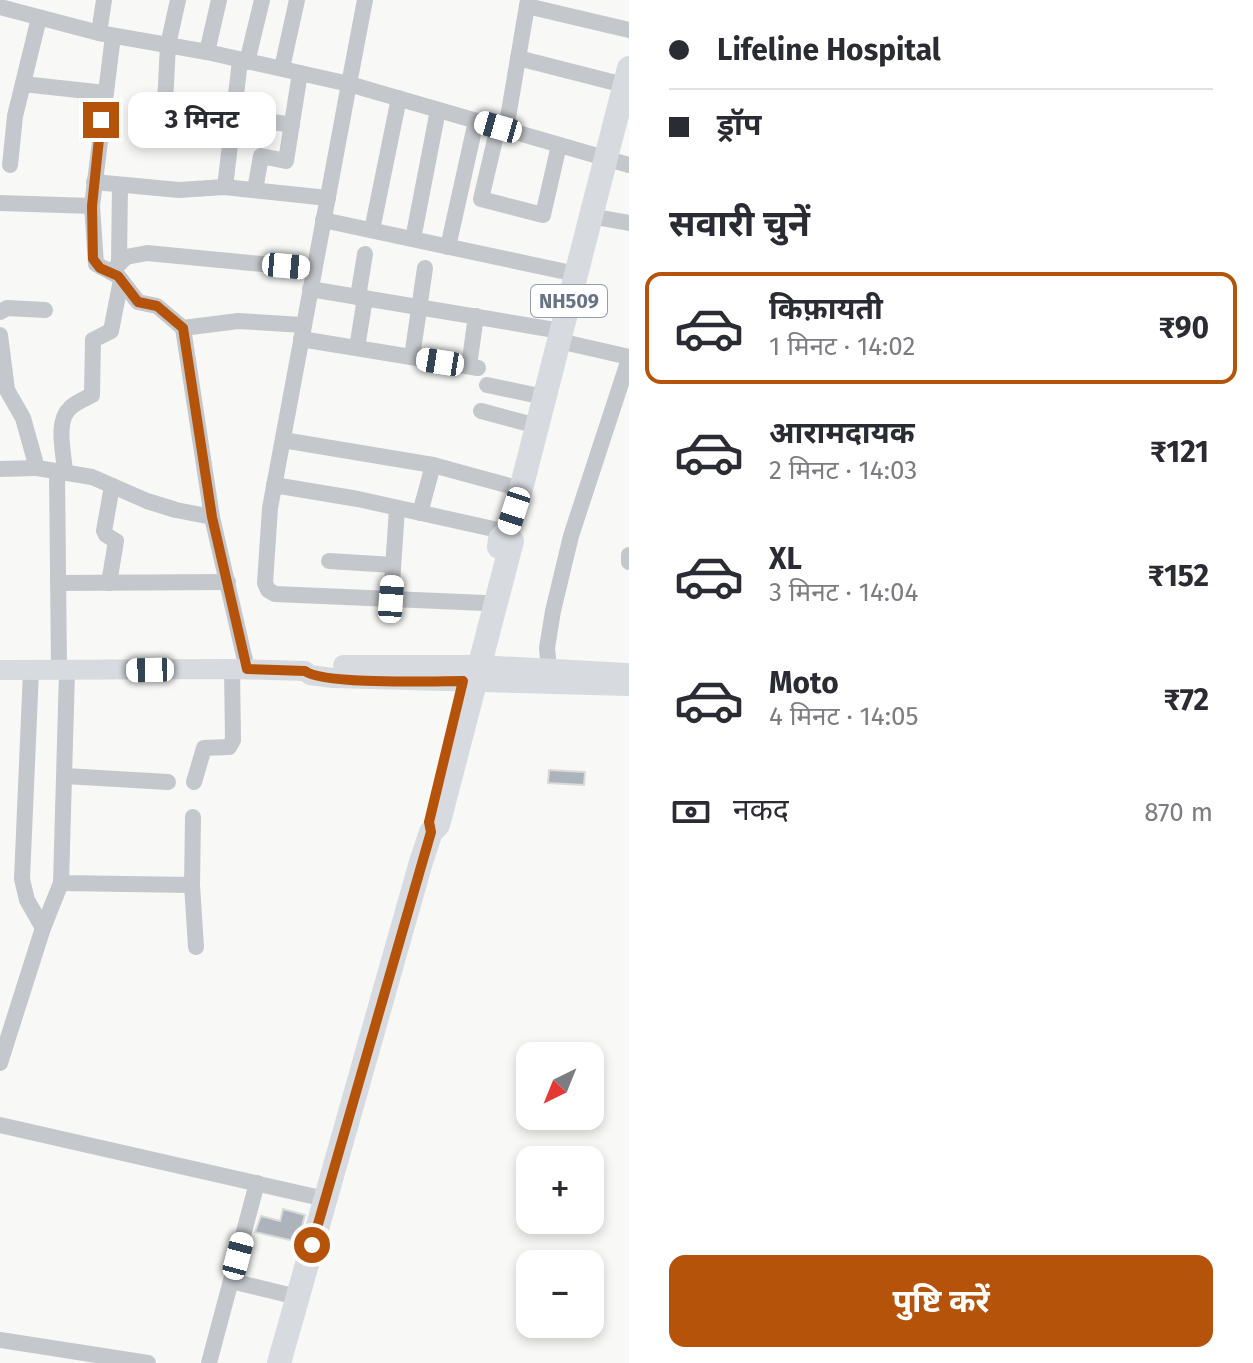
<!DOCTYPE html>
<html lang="hi">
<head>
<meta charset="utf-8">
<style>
	:root { --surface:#fff; --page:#f7f7f7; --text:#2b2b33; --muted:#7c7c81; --line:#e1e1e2; --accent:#b45309 }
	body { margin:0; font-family:"Fira Sans","Noto Sans Devanagari",sans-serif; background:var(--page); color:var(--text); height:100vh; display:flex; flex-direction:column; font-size:30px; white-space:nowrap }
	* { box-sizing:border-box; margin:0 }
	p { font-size:26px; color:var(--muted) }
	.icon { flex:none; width:44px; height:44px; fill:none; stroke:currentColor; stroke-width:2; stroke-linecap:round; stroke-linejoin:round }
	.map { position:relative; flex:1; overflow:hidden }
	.drawer { display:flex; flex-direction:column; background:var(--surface); width:624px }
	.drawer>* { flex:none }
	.top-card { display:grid; align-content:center; height:176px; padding:0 40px; background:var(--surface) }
	.needle { width:52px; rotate:223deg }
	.buttons { position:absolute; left:516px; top:1042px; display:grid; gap:16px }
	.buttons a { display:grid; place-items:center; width:88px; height:88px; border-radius:16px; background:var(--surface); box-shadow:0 4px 12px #0003; font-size:40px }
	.end { position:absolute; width:36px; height:36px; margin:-18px; border:10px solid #b45309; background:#fff; box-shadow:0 0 0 4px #fff }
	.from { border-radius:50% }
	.bubble { position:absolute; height:56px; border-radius:16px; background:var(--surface); box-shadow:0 4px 12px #0003; font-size:26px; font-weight:700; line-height:56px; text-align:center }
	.car { position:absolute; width:24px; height:48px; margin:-24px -12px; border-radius:10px; box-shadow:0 0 6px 2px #0007; background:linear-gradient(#fff 24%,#345 0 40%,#fff 0 76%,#345 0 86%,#fff 0) }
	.top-card b { display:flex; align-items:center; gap:28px; height:76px; font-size:30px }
	.top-card b+b { border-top:2px solid var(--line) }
	.top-card i { width:20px; height:20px; background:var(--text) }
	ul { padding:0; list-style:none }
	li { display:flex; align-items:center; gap:24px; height:112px; margin:0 16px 12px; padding:0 24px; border:4px solid transparent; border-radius:16px }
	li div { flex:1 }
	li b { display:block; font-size:30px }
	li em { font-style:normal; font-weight:700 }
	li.current { border-color:var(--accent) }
	li>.icon { width:72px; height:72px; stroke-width:1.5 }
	h2 { padding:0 40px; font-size:36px; line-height:96px }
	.pay { display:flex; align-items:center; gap:20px; height:88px; padding:0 40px; font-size:30px }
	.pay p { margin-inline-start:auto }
	.button { display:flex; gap:16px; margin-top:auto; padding:16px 40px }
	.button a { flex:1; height:92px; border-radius:16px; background:var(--accent); color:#fff; font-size:32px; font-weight:700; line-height:92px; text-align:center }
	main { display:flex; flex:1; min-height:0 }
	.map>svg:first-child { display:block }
	.building { fill:#adb3ba; stroke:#dadad8; stroke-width:2 }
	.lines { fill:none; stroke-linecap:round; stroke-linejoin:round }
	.minor { stroke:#c4c7cb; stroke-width:16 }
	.major { stroke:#d7dadf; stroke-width:20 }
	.highway { stroke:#d7dadf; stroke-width:24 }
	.route { stroke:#b45309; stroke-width:10 }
	.labels { text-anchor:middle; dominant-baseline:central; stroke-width:8; stroke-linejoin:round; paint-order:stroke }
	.shield { fill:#fff; stroke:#959daa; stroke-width:2 }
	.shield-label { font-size:20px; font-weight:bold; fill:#687386 }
</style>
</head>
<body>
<main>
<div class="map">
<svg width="629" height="1363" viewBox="0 0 629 1363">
	<rect width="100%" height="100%" fill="#f8f8f6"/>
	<g class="building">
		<path d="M549 770 585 772 584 785 548 783Z"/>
		<path d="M283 1209 305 1215 298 1242 255 1232 261 1216 280 1221Z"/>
	</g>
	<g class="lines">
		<g class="minor">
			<path d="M365 0 349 84 629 165"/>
			<path d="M527 6 629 30"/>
			<path d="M0 7 99 33 207 52 349 84 270 508 265 583 268 590 275 594 485 603"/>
			<path d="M99 33 104 0"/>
			<path d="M113 36 92 206 96 264 118 276 138 302 157 306 183 328 238 321 303 325"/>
			<path d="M207 52 219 0"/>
			<path d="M518 58 624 85"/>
			<path d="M247 62 262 0"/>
			<path d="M282 68 297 0"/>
			<path d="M23 84 105 93"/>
			<path d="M233 116 292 125"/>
			<path d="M498 127 481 199 543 215 559 145"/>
			<path d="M506 129 528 0"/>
			<path d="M147 130 162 113 165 103 168 45 178 0"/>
			<path d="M10 165 15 116 39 18"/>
			<path d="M94 182 179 190 224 187 328 198"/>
			<path d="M225 187 240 61"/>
			<path d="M255 190 261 156 286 161 300 73"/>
			<path d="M0 203 92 206"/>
			<path d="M590 216 629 223"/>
			<path d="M323 220 576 274"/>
			<path d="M372 230 399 98"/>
			<path d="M413 239 438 110"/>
			<path d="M448 247 476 121"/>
			<path d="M119 263 120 185"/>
			<path d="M111 272 126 257 147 253 314 269"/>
			<path d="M310 289 561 331"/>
			<path d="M358 297 365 254"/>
			<path d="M0 312 7 308 45 310"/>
			<path d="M183 328 212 517 247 669"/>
			<path d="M0 335 7 390 23 418 37 468 92 477 147 501 176 510 212 517"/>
			<path d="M301 339 478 368"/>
			<path d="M559 341 629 357"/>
			<path d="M357 348 365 298"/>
			<path d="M412 357 425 268"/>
			<path d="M469 366 476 316"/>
			<path d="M487 385 544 397"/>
			<path d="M481 411 537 426"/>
			<path d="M283 440 433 465"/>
			<path d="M0 469 37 468"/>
			<path d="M57 471 59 670"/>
			<path d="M65 472C64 454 55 422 70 408 76 402 85 399 92 395L93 340 111 331 121 280"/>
			<path d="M274 485 358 499 507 532"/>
			<path d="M420 513 433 465 521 489"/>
			<path d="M629 555V562"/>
			<path d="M329 561 393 565"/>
			<path d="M58 583 228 582"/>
			<path d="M109 583 116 541 106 535 104 531 112 486"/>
			<path d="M391 599 397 508"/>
			<path d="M31 671 22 879 27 900 43 928"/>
			<path d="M67 671 61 883 192 885"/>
			<path d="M550 680 547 648 553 611 571 536 629 359"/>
			<path d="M65 776 168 782"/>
			<path d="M194 782 204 748 229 747 233 740 232 669"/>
			<path d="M193 817 192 885 196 947"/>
			<path d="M0 1063 43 928 61 883"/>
			<path d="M0 1125 325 1199"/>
			<path d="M231 1281 297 1297"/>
			<path d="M0 1340 148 1363"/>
			<path d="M209 1363 257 1183"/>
		</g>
		<g class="major">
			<path d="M343 665H479L627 673"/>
			<path d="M0 670 232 669 305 671 310 675 333 678 629 686"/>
		</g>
		<g class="highway">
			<path d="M499 547 500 539 507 532 521 489 629 68"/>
			<path d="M279 1363 421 862 431 832 438 825 512 541 507 534"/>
		</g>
	</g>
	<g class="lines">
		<path class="route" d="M101 120 92 206 93 259 100 268 118 276 138 302 157 306 183 328 212 517 247 669 305 671C324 685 433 681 463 681L429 822 431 832 312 1245"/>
	</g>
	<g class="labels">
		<rect class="shield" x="531" y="285" width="76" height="32" rx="6"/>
		<g class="shield-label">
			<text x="569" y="301">NH509</text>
		</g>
	</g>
</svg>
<div class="buttons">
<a><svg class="needle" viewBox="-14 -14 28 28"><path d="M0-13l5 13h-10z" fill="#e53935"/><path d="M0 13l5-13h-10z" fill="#7c7c81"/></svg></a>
<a>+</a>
<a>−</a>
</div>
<i class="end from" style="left:312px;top:1245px"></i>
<i class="end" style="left:101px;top:120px"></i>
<div class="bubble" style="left:128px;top:92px;width:148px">3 मिनट</div>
<i class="car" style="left:498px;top:127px;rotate:286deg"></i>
<i class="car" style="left:286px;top:266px;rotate:95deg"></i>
<i class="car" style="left:440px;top:362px;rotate:279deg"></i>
<i class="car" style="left:514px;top:511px;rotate:198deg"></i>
<i class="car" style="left:391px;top:599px;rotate:4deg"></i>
<i class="car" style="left:150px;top:670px;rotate:269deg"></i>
<i class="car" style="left:238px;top:1256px;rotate:15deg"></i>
</div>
<section class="drawer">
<div class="top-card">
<b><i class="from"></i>Lifeline Hospital</b>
<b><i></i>ड्रॉप</b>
</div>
<h2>सवारी चुनें</h2>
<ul>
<li class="current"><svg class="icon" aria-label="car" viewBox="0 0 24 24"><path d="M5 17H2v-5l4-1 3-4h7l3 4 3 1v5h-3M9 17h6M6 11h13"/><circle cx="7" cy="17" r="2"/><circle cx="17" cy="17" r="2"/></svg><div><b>किफ़ायती</b><p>1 मिनट · 14:02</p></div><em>₹90</em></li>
<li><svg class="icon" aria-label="car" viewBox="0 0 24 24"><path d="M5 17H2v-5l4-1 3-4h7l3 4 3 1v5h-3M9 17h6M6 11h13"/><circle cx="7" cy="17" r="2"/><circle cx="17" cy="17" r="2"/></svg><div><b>आरामदायक</b><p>2 मिनट · 14:03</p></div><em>₹121</em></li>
<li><svg class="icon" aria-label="car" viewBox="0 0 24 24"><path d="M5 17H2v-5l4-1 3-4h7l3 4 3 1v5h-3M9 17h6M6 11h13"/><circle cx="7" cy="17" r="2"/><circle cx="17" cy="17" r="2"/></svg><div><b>XL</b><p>3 मिनट · 14:04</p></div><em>₹152</em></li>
<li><svg class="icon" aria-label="car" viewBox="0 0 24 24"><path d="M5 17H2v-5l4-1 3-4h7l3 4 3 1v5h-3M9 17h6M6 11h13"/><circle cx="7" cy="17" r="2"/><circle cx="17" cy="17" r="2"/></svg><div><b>Moto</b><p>4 मिनट · 14:05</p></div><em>₹72</em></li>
</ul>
<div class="pay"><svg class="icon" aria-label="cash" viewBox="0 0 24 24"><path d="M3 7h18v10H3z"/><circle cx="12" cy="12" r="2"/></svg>नकद<p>870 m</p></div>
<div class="button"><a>पुष्टि करें</a></div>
</section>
</main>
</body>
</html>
